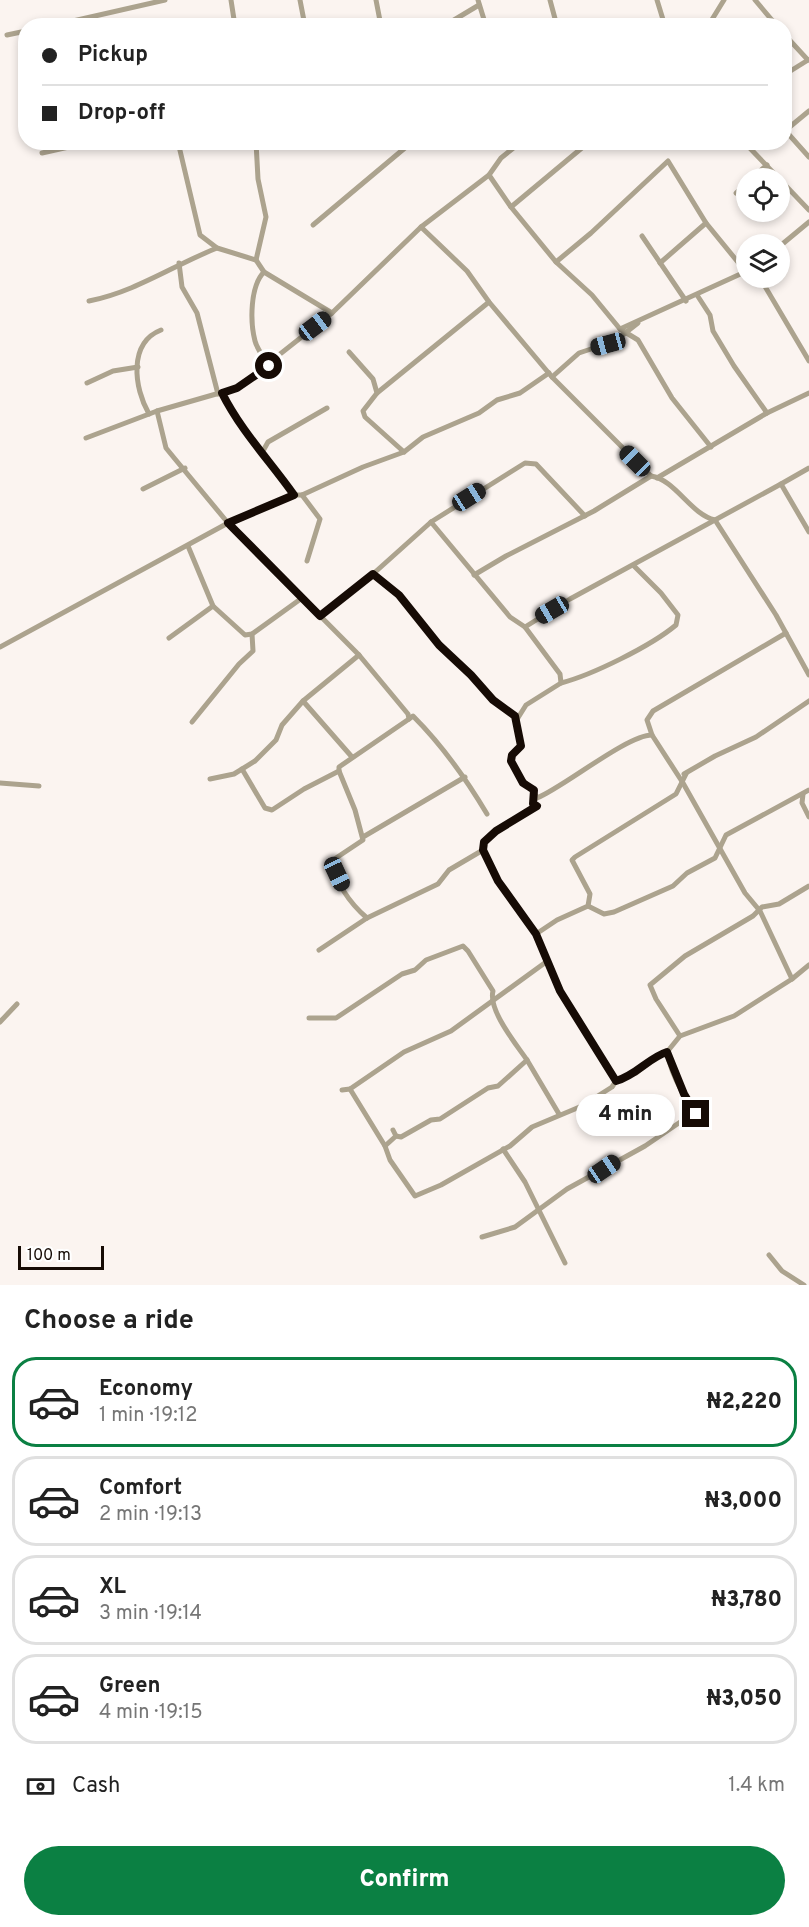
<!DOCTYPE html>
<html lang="en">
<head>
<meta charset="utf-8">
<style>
	:root { --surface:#fff; --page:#f6f6f6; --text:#222; --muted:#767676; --line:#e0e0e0; --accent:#0b8043 }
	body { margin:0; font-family:Overpass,sans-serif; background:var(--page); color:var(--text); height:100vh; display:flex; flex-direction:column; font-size:22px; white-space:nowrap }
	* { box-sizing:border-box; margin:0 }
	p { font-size:20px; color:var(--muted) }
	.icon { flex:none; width:33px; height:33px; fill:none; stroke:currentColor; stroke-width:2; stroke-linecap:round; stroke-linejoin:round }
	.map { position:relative; height:1285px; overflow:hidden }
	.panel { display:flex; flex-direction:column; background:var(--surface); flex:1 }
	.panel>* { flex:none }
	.hud { position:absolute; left:18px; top:18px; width:774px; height:132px; border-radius:24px; box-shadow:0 3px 9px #0003; display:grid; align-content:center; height:132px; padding:0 24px; background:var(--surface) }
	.fabs { position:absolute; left:736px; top:168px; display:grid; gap:12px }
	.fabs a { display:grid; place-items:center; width:54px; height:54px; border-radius:50%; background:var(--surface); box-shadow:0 3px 9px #0003; font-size:30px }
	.scale { position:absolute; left:18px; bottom:15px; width:86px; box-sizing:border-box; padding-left:6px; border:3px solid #160b05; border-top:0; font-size:16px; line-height:21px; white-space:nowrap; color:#160b05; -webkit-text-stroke:4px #fff; paint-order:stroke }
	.end { position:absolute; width:27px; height:27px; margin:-14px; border:8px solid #160b05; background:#fff; box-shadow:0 0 0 3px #fff }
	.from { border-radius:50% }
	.bubble { position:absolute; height:42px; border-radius:21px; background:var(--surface); box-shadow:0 3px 9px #0003; font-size:20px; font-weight:800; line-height:42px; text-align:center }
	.car { position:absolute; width:18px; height:36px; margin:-18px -9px; border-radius:8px; box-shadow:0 0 4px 2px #0007; background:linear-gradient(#222 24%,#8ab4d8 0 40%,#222 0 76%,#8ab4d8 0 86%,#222 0) }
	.hud b { display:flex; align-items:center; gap:21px; height:57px; font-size:22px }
	.hud b+b { border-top:2px solid var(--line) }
	.hud i { width:15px; height:15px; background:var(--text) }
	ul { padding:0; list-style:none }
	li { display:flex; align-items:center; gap:18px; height:90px; margin:0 12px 9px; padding:0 12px; border:3px solid var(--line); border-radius:24px }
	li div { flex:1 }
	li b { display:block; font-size:22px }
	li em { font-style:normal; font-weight:800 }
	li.selected { border-color:var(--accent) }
	li>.icon { width:54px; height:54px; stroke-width:1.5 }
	h2 { padding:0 24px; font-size:27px; line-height:72px }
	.pay { display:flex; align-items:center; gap:15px; height:66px; padding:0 24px; font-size:22px }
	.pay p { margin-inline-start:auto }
	.action { display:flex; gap:12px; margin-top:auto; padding:12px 24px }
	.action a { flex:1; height:69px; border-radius:36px; background:var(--accent); color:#fff; font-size:24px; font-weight:800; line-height:69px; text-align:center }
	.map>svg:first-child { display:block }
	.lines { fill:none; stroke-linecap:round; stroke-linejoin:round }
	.minor { stroke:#aca38e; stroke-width:5 }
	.route { stroke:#160b05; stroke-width:8 }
</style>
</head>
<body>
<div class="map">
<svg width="809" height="1285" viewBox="0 0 809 1285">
	<rect width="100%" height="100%" fill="#fbf4f0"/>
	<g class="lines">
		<g class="minor">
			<path d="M231 0 235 26"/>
			<path d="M300 0 305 26"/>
			<path d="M376 0 381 26"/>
			<path d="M478 0 486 26"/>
			<path d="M550 0 557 26"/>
			<path d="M657 0 665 26"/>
			<path d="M755 0 777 26"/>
			<path d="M51 26 165 0"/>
			<path d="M444 26 479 5"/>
			<path d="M708 26 724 0"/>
			<path d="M784 34 808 60"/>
			<path d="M7 35 26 31"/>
			<path d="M784 75 808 60"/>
			<path d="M784 129 809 157"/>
			<path d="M786 130 809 111"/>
			<path d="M178 142 200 235 217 248 256 260 264 272 332 313"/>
			<path d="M256 142 258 179 266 217 256 260"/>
			<path d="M328 142 329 147"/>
			<path d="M744 142 809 210"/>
			<path d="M42 153 91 142"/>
			<path d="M489 175 511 207 556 262 592 295 620 329 638 340 672 398 711 447"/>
			<path d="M752 178 767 165"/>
			<path d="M736 193 747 183"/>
			<path d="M511 207 589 142"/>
			<path d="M706 223 746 272"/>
			<path d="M313 225 412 142"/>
			<path d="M421 227 467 271 489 302 552 377 651 476C676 480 690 514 715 520L776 615 809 675"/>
			<path d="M642 236 686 301"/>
			<path d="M780 246 809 222"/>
			<path d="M556 262 591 233 668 161 706 223 660 263"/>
			<path d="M179 263 182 287 197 313 218 394"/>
			<path d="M264 272C250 286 250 322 255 341 257 349 264 358 269 366"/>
			<path d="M760 278 809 361"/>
			<path d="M697 295 710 315 713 331 734 366 767 413"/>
			<path d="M89 301C135 292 174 265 217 248"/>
			<path d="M620 329 747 271"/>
			<path d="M349 352 373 379 377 393 363 411 365 417 404 452"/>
			<path d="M552 377 579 353 615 341 638 323"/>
			<path d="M87 383 113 371 138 367"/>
			<path d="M222 393C241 431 270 461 294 495H302L363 467 404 452 423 437 479 413 497 400 520 393 549 373"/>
			<path d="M377 393 489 302"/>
			<path d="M157 411 166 448 175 459 228 523 359 655 408 714 409 719 339 767V771L304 789 272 810 265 808 242 769"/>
			<path d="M149 414C134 388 128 343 161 330"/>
			<path d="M86 438 157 411 237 388 332 313 421 227 489 175 501 158 521 142"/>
			<path d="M263 451 268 442 327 408"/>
			<path d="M809 468 781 484 809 532"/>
			<path d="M657 478 767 413 809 393"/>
			<path d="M143 489 185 468"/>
			<path d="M302 495 320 519 307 561"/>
			<path d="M585 516 536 464 525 463 431 522 373 574 399 595 439 645 471 675 493 700 515 716 521 746 512 755 511 761C516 778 531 785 537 798 564 787 627 735 652 735"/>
			<path d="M431 522 510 617 525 627 560 674 561 683 526 705 516 721"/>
			<path d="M188 546 213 606 245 635 252 634 302 598"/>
			<path d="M474 575 506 556 594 511 651 476"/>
			<path d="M320 616 373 574"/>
			<path d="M525 627 570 599 781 484"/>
			<path d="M169 638 213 606"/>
			<path d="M0 647 228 523 294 495"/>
			<path d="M561 683C592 675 651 646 676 625L678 615 661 593 634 566"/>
			<path d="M303 701 352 757"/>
			<path d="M409 719 413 716C443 746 465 777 487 814"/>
			<path d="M192 722 239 664 253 651 252 634"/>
			<path d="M339 771 355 810 363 840 336 858C329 878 353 906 367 918"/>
			<path d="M684 774 715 756 756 737 809 701"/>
			<path d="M210 779 234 774 255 761 276 740 282 725 303 701 359 655"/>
			<path d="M0 783 39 786"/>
			<path d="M533 793V804L537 806 496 831 484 842 483 850 498 881 536 934 560 991 616 1081"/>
			<path d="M803 794 802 803 809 817"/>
			<path d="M363 837 465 777"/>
			<path d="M588 906 604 914 614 912 673 886 687 873 715 858 726 835 809 790"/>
			<path d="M536 934 557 920 588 906 590 894 572 860 575 857 676 794 686 774"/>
			<path d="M319 950 367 918 438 884 449 870 483 850"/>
			<path d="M792 979 809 965"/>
			<path d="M309 1018H336L402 974 415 970 426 960 463 946 468 951 493 991C488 1010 516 1044 527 1060L498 1086 488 1088 440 1119 431 1120 401 1137 396 1136 393 1130"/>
			<path d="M0 1022 17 1004"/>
			<path d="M680 1036 656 999 650 985 685 956 753 916 762 907 779 904 809 886"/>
			<path d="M667 1052C672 1079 688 1105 707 1124"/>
			<path d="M527 1060 559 1114"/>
			<path d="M350 1089 385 1146"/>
			<path d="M342 1090 350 1089 404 1052 451 1031 546 962"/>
			<path d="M396 1136 385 1146 390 1160 415 1196 441 1185 510 1146 532 1127 582 1106 612 1087 616 1081 636 1073 655 1057 667 1052 680 1036 734 1016 792 979 760 911 745 893 683 783 652 735 647 720 653 711 786 633"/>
			<path d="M503 1149 525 1182 565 1263"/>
			<path d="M482 1237 515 1227 567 1189 645 1146 695 1112"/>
			<path d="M769 1255 782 1271 804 1285"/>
		</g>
	</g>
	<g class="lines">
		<path class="route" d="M269 366 237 388 222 393C241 431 270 461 294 495L228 523 320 616 373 574 399 595 439 645 471 675 493 700 515 716 521 746 512 755 511 761 523 783 534 790 533 804 537 806 496 831 484 842 483 850 498 881 536 934 560 991 616 1081C637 1075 648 1058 667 1052L684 1094 696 1114"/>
	</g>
</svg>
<div class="fabs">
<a><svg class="icon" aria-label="locate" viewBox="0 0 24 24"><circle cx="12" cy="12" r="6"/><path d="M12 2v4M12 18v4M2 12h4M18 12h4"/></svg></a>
<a><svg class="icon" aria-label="layers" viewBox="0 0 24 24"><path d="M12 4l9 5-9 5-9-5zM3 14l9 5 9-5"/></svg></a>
</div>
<div class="scale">100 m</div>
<i class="end from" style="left:269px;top:366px"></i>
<i class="end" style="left:696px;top:1114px"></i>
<div class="bubble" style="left:576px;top:1094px;width:99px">4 min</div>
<i class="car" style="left:315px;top:326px;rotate:53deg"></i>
<i class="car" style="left:608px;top:344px;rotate:255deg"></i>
<i class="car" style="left:635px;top:461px;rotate:315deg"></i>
<i class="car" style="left:469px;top:497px;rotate:58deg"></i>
<i class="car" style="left:552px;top:610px;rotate:240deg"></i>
<i class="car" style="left:337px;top:874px;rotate:155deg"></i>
<i class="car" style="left:604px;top:1169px;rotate:56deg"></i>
<div class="hud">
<b><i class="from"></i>Pickup</b>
<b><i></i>Drop-off</b>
</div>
</div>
<section class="panel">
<h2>Choose a ride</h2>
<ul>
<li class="selected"><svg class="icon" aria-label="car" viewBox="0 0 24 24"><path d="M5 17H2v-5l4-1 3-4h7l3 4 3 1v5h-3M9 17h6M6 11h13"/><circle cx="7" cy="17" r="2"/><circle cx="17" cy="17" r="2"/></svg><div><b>Economy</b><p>1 min · 19:12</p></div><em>₦2,220</em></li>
<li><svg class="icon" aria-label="car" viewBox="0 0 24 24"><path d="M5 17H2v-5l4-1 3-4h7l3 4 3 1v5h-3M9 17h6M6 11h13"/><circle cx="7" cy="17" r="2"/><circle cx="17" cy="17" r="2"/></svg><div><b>Comfort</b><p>2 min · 19:13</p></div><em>₦3,000</em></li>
<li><svg class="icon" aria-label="car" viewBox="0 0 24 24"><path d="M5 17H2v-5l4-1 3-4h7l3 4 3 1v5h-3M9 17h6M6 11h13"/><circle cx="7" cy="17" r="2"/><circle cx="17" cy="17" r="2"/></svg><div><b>XL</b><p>3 min · 19:14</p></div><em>₦3,780</em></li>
<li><svg class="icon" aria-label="car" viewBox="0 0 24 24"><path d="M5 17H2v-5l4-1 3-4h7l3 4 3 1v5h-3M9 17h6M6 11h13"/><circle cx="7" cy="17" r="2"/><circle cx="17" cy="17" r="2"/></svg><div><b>Green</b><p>4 min · 19:15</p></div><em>₦3,050</em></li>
</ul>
<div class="pay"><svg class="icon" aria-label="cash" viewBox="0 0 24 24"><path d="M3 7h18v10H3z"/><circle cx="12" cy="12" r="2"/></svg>Cash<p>1.4 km</p></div>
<div class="action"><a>Confirm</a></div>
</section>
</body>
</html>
